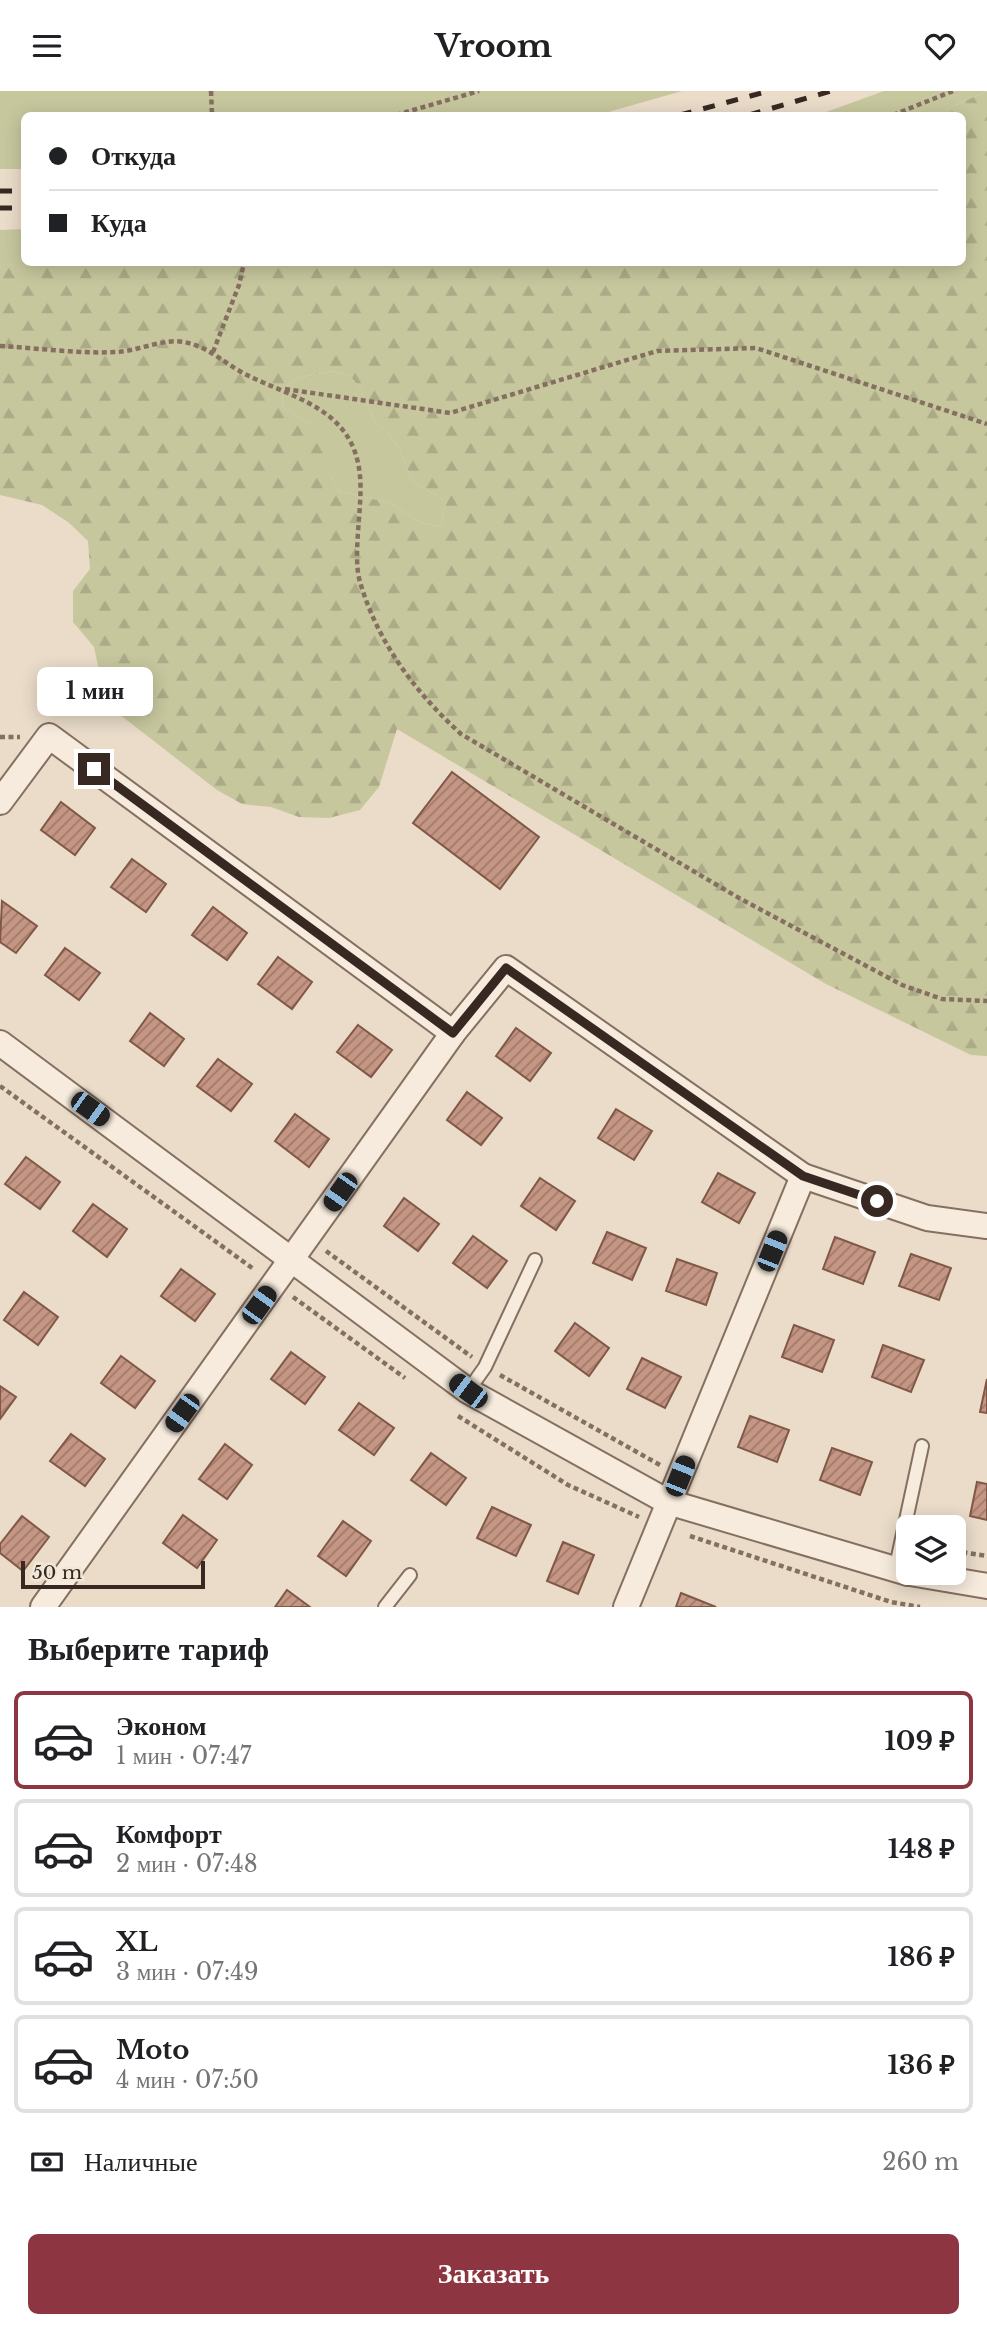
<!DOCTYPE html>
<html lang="ru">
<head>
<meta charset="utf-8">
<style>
	:root { --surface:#fff; --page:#f6f6f6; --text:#202124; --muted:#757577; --line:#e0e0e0; --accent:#8d3641 }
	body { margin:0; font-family:"Libre Baskerville",serif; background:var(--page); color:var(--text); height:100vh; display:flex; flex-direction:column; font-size:26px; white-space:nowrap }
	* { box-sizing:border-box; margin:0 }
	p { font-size:23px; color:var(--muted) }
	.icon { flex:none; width:38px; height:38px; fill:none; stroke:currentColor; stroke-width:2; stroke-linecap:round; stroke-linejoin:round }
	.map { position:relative; height:1516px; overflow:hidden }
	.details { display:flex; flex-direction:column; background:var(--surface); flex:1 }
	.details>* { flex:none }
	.hud { position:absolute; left:21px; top:21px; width:945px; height:154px; border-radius:10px; box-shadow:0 4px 18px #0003; display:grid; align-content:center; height:154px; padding:0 28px; background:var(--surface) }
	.controls { position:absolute; left:896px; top:1424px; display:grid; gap:14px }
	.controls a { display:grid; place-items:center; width:70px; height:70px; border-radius:10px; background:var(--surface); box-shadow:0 4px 18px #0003; font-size:35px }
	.scale { position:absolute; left:21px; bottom:18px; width:184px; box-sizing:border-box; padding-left:7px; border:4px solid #372922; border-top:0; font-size:19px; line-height:24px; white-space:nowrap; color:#372922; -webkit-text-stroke:5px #f2e8d8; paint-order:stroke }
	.end { position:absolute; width:32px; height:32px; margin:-16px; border:9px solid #372922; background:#fff; box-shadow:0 0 0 4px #fff }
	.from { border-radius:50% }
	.bubble { position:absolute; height:49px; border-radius:10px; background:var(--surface); box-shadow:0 4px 18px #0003; font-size:23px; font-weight:700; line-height:49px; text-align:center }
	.car { position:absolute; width:21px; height:42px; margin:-21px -10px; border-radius:9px; box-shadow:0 0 5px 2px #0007; background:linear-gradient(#222 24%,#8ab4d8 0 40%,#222 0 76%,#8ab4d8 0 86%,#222 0) }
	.hud b { display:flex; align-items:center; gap:24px; height:66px; font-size:26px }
	.hud b+b { border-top:2px solid var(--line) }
	.hud i { width:18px; height:18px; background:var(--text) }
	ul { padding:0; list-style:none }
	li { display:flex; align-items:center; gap:21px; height:98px; margin:0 14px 10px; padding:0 14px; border:4px solid var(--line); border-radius:10px }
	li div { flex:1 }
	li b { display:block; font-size:26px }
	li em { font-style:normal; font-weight:700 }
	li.active { border-color:var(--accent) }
	li>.icon { width:63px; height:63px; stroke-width:1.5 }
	h2 { padding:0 28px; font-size:32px; line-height:84px }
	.pay { display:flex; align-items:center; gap:18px; height:77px; padding:0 28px; font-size:26px }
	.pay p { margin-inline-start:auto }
	.button { display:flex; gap:14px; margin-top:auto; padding:14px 28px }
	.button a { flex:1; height:80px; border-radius:10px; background:var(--accent); color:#fff; font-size:28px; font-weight:700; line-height:80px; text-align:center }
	header { display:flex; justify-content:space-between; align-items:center; height:91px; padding:0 28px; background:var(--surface); font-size:32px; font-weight:700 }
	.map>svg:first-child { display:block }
	.grass { fill:#c7c79e }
	.forest { fill:url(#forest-firs); fill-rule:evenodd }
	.building { fill:url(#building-hatch); stroke:#815848; stroke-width:2 }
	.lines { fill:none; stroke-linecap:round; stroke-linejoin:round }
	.service-casing { stroke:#856f60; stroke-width:16 }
	.minor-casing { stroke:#856f60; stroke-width:28 }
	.path { stroke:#856f60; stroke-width:4.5; stroke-dasharray:5 3.5; stroke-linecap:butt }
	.service { stroke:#f6ebdc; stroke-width:12 }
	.minor { stroke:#f6ebdc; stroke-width:24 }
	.rail { stroke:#372922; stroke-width:5; stroke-dasharray:12 12; stroke-linecap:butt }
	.route { stroke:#372922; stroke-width:9 }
</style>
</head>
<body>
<header><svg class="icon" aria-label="menu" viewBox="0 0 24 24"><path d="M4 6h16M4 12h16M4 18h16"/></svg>Vroom<svg class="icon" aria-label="heart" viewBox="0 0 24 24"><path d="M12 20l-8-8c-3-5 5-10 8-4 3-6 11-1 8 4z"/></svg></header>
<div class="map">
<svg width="987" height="1516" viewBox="0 0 987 1516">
	<defs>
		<pattern id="forest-firs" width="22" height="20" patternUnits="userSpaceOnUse" patternTransform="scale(1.75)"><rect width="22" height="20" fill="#c7c79e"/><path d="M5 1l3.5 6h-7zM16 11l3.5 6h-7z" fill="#acab88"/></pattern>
		<pattern id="building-hatch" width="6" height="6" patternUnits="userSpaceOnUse" patternTransform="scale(1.75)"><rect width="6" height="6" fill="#c49683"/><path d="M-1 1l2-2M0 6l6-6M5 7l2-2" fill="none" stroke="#a07a6b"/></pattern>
	</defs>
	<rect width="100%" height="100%" fill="#eadcc9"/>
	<g class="grass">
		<path d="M0 0H682L598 24H24V78H0Z"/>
		<path d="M884 0H987L934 24H818Z"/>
		<path d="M24 138V172H351L286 175 0 173V139Z"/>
		<path d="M332 280 350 285 361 298 375 331 388 342 399 357 413 391 446 410 441 436 420 431 390 412 339 400 330 384 313 335 283 316 282 299 297 287Z"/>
	</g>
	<path class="forest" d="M987 0V965L971 964 826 893 397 638 379 696 360 719 329 727 299 726 271 716 242 713 217 699 106 613 94 556 73 531V500L90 478 88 450 68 431 42 414 0 404V173L286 175 351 172H962V24H934ZM332 280 350 285 361 298 375 331 388 342 399 357 413 391 446 410 441 436 420 431 390 412 339 400 330 384 323 349 313 335 283 316 282 299 297 287Z"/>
	<g class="building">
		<path d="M452 681 539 746 500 798 413 732Z"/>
		<path d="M61 711 95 737 75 764 41 739Z"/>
		<path d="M132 768 166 793 146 821 111 796Z"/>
		<path d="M2 810 37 835 16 862 0 851Z"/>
		<path d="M213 816 247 842 227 869 192 844Z"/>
		<path d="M65 857 100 882 79 909 45 884Z"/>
		<path d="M278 866 312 891 292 918 258 893Z"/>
		<path d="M150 922 184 948 164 975 130 950Z"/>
		<path d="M358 934 392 959 371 986 337 961Z"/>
		<path d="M516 937 551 962 530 990 496 965Z"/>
		<path d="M218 968 252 993 231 1020 197 995Z"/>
		<path d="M467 1001 502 1027 481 1054 447 1029Z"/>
		<path d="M616 1018 652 1040 634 1069 598 1047Z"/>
		<path d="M295 1023 329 1048 309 1076 275 1050Z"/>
		<path d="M26 1066 60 1091 40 1118 5 1093Z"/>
		<path d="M718 1082 755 1102 739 1132 702 1111Z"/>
		<path d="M540 1087 575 1110 556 1139 521 1115Z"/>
		<path d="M404 1107 439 1133 418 1160 384 1135Z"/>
		<path d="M93 1113 127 1138 107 1166 73 1140Z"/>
		<path d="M607 1141 646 1157 632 1189 593 1172Z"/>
		<path d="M473 1145 507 1170 487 1197 453 1172Z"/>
		<path d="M835 1146 875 1161 863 1193 823 1178Z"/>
		<path d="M911 1163 951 1177 939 1209 899 1195Z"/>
		<path d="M677 1168 717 1182 706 1214 666 1200Z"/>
		<path d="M181 1178 215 1203 195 1230 161 1205Z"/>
		<path d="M24 1201 58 1226 38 1254 4 1229Z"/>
		<path d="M575 1232 609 1257 589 1285 555 1260Z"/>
		<path d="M794 1234 834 1249 822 1281 782 1266Z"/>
		<path d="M883 1254 924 1269 911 1301 872 1286Z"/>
		<path d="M291 1261 325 1286 305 1313 271 1288Z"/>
		<path d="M121 1265 155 1290 135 1317 101 1292Z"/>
		<path d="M642 1267 681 1286 665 1317 627 1298Z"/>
		<path d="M987 1288V1322L980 1321Z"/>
		<path d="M0 1295 16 1306 0 1328Z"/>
		<path d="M359 1312 394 1337 374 1364 339 1339Z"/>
		<path d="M750 1325 789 1339 777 1371 738 1356Z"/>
		<path d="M71 1343 105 1368 85 1395 50 1370Z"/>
		<path d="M225 1353 252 1374 227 1408 199 1388Z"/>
		<path d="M832 1357 872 1371 860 1404 820 1389Z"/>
		<path d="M431 1362 466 1387 446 1414 411 1389Z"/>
		<path d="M977 1391 987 1393V1429L970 1425Z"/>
		<path d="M492 1416 531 1434 516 1465 477 1447Z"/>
		<path d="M183 1424 217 1449 197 1477 163 1452Z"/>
		<path d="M22 1425 49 1446 23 1480 0 1462V1453Z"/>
		<path d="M343 1430 371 1450 346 1485 318 1465Z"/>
		<path d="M563 1451 594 1464 578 1503 547 1490Z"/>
		<path d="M287 1499 310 1516H275Z"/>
		<path d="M681 1502 716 1516H676Z"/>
	</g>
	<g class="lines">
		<defs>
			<g id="service">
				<path d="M468 1300 485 1276 535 1169"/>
				<path d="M895 1480 922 1355"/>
				<path d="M385 1516 410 1484"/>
			</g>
			<g id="minor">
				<path d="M0 711 49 645 453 942"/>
				<path d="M0 952 468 1300 668 1411 908 1482"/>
				<path d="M910 1482 987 1495"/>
				<path d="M43 1516 453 942 506 877 803 1085 927 1127 987 1135"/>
				<path d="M626 1516 803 1085"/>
			</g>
		</defs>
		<use href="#service" class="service-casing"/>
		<use href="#minor" class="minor-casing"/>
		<g class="path">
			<path d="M211 0 212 24"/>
			<path d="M396 24 479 0"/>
			<path d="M893 24 953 0"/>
			<path d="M0 255C38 257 78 263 117 261 138 260 164 247 184 251 209 256 224 272 245 283 294 308 354 317 360 385 363 415 352 464 360 491 378 552 415 601 461 643L739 807 902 894 942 908 987 910"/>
			<path d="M213 261 239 194 244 172"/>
			<path d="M285 298 450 322 657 260 756 257 987 333"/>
			<path d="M0 646H20"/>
			<path d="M0 995 255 1179"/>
			<path d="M326 1160 472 1266"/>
			<path d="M293 1206 405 1287"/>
			<path d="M500 1284 660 1374"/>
			<path d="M458 1325 568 1394 639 1426"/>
			<path d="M690 1445 891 1511 920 1516"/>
			<path d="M954 1460 987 1465"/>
		</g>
		<use href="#service" class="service"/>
		<use href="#minor" class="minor"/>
		<g class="rail">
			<path d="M680 24 769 0"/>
			<path d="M749 24 831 0"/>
			<path d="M0 100H24"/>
			<path d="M0 117H24"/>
		</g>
	</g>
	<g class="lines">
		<path class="route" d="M94 678 453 942 506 877 803 1085 877 1110"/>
	</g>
</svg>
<div class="controls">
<a><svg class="icon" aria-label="layers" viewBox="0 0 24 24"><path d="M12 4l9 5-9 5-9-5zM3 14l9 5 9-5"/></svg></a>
</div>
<div class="scale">50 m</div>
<i class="end from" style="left:877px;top:1110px"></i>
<i class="end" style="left:94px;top:678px"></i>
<div class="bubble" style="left:37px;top:576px;width:116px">1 мин</div>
<i class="car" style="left:90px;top:1018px;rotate:126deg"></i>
<i class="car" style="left:340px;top:1101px;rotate:215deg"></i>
<i class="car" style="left:772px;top:1160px;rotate:22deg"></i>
<i class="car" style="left:259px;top:1214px;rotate:36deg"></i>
<i class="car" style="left:468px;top:1300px;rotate:307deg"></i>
<i class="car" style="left:182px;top:1322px;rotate:216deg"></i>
<i class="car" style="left:680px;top:1385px;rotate:22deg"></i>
<div class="hud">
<b><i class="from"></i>Откуда</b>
<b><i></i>Куда</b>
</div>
</div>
<section class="details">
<h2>Выберите тариф</h2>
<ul>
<li class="active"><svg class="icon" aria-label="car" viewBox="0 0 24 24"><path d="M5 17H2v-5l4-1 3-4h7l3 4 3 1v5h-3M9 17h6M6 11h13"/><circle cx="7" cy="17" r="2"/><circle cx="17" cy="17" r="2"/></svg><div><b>Эконом</b><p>1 мин · 07:47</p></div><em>109 ₽</em></li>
<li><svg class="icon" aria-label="car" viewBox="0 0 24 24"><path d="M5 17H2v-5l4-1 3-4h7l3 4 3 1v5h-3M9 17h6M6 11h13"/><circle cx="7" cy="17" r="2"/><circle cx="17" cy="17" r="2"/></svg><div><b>Комфорт</b><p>2 мин · 07:48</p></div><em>148 ₽</em></li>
<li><svg class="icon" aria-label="car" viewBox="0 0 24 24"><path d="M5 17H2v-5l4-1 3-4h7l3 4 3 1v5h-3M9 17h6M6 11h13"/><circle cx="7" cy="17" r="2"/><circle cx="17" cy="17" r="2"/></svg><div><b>XL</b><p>3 мин · 07:49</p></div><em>186 ₽</em></li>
<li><svg class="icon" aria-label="car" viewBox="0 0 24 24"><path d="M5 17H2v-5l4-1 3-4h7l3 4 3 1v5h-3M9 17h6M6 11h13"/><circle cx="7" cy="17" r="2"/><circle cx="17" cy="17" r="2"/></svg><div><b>Moto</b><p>4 мин · 07:50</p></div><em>136 ₽</em></li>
</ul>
<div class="pay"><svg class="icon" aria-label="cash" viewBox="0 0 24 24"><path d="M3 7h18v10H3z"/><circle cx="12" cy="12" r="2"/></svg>Наличные<p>260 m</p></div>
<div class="button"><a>Заказать</a></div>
</section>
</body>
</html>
